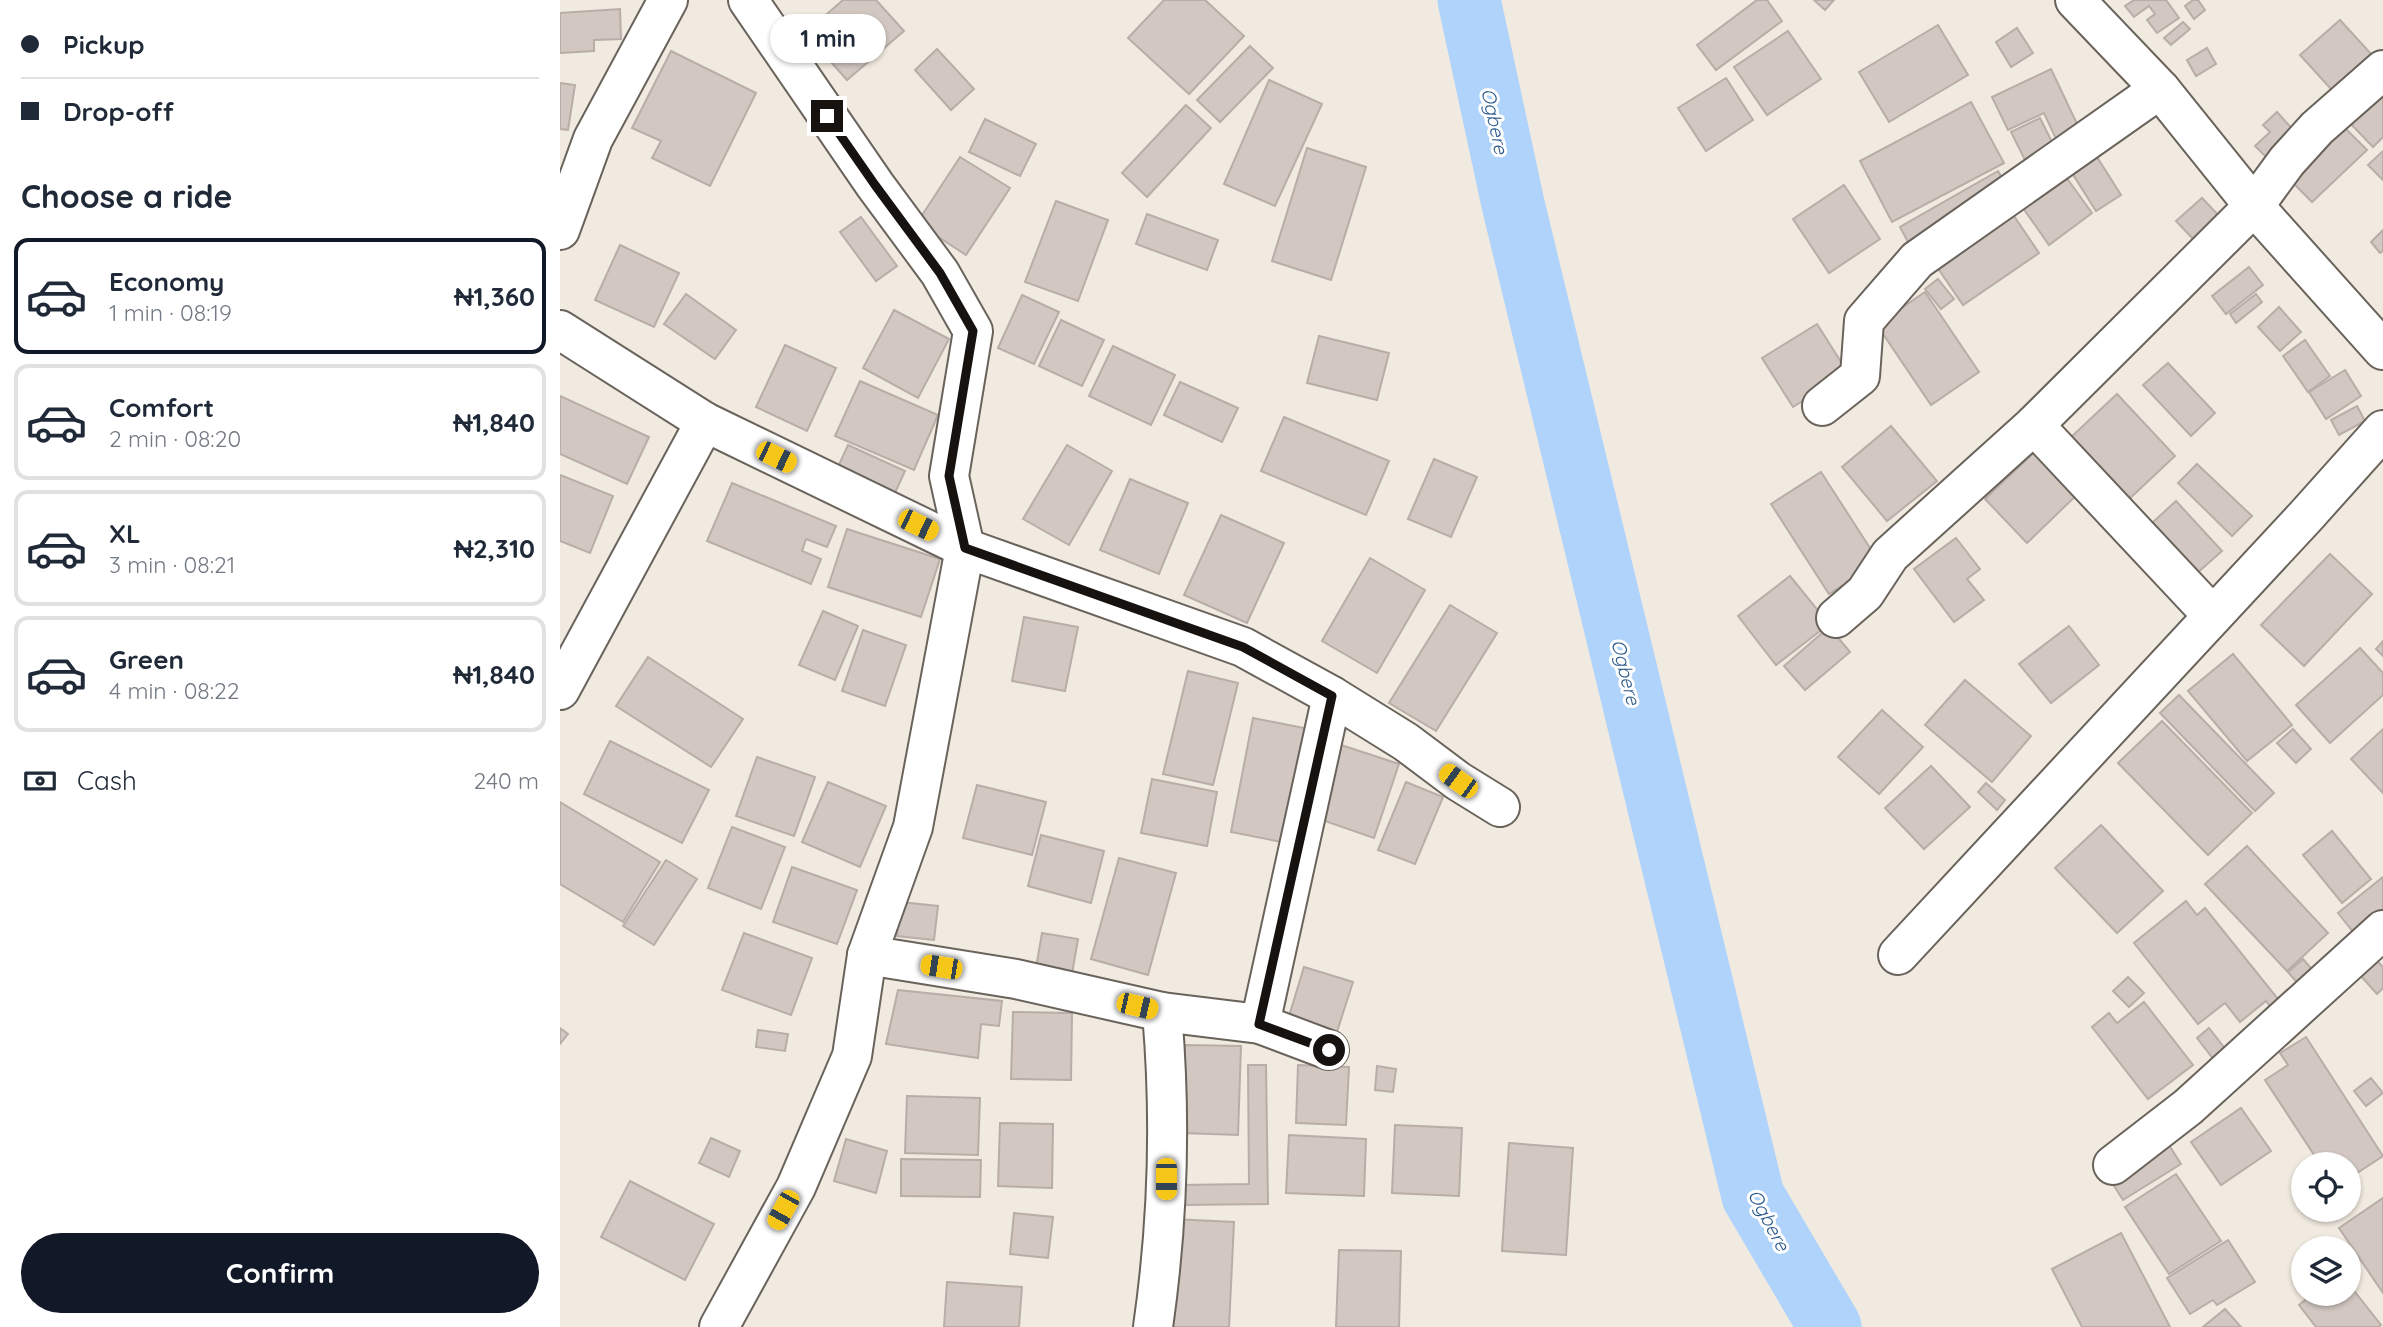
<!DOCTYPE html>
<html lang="en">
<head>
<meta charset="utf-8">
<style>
	:root { --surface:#fff; --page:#f6f6f7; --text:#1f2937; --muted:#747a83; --line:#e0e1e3; --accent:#111827 }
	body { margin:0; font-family:Quicksand,sans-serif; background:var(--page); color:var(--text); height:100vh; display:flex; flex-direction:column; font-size:26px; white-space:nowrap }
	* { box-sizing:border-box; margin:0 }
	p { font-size:23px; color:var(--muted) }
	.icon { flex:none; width:38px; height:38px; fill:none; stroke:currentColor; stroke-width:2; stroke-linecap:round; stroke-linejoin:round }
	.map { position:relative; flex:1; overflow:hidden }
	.sheet { display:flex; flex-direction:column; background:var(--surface); width:560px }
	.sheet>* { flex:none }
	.guide { display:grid; align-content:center; height:154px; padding:0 21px; background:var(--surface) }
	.buttons { position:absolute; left:1731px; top:1152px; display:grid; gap:14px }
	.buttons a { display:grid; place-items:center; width:70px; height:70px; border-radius:50%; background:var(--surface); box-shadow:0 2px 5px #0004; font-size:35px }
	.end { position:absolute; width:32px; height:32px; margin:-16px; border:9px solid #15120f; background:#fff; box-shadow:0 0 0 4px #fff }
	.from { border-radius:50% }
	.bubble { position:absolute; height:49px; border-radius:24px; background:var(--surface); box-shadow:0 2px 5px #0004; font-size:23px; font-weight:700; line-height:49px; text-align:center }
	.car { position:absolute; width:21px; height:42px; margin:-21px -10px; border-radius:9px; box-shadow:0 0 5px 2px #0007; background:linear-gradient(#f5c518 24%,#345 0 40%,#f5c518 0 76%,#345 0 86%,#f5c518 0) }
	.guide b { display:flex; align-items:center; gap:24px; height:66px; font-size:26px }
	.guide b+b { border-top:2px solid var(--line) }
	.guide i { width:18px; height:18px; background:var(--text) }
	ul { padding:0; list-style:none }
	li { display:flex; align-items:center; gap:21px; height:116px; margin:0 14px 10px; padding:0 7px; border:4px solid var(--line); border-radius:14px }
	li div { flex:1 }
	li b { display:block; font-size:26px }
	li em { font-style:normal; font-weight:700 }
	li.current { border-color:var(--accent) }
	li>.icon { width:63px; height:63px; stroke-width:1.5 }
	h2 { padding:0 21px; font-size:32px; line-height:84px }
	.pay { display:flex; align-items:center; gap:18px; height:77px; padding:0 21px; font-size:26px }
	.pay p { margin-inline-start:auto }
	.action { display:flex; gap:14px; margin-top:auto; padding:14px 21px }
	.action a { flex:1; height:80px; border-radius:42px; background:var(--accent); color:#fff; font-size:28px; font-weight:700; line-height:80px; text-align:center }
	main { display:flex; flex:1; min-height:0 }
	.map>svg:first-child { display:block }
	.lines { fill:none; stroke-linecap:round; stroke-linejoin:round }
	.river { stroke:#b0d3fb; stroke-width:63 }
	.building { fill:#d2c7c1; stroke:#b8ada7; stroke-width:2 }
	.minor-casing { stroke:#69635b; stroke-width:42 }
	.minor { stroke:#fff; stroke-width:38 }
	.route { stroke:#15120f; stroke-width:9 }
	.labels { text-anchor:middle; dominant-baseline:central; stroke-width:6; stroke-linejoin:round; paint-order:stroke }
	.water-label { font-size:19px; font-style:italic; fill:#29598b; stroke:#fff }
</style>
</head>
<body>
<main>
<section class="sheet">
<div class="guide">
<b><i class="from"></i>Pickup</b>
<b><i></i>Drop-off</b>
</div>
<h2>Choose a ride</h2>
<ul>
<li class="current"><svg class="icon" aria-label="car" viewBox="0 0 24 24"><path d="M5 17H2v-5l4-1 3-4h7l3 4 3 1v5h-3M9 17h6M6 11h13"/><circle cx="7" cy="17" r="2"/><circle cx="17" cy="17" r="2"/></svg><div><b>Economy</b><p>1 min · 08:19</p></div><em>₦1,360</em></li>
<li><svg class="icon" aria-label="car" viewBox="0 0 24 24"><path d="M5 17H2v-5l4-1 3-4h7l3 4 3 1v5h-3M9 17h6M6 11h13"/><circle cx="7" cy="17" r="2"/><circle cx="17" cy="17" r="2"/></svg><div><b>Comfort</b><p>2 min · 08:20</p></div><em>₦1,840</em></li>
<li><svg class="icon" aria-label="car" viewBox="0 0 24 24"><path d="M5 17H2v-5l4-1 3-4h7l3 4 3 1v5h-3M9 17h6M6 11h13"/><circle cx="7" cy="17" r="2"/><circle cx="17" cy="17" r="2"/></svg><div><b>XL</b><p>3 min · 08:21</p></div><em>₦2,310</em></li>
<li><svg class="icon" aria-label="car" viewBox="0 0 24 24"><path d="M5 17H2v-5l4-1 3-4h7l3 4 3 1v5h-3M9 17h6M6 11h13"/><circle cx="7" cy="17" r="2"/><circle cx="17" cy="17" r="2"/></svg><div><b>Green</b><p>4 min · 08:22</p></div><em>₦1,840</em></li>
</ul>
<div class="pay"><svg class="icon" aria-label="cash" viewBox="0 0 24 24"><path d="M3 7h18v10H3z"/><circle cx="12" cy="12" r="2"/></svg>Cash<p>240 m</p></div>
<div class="action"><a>Confirm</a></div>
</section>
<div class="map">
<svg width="1823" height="1327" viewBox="0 0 1823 1327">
	<rect width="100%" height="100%" fill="#f1eae0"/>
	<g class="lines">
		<path class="river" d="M909 0 953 204 1193 1196 1270 1327"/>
	</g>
	<g class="building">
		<path d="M283 0H316L344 31 287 80 245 33Z"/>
		<path d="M604 0H645L684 36 629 94 568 38Z"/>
		<path d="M1197 0H1207L1222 21 1156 70 1137 45Z"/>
		<path d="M1254 0H1274L1265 10Z"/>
		<path d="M1574 0H1606L1619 18 1597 33 1587 20 1595 14 1589 6 1574 17 1565 6Z"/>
		<path d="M1633 0H1638L1645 10 1634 19 1625 6Z"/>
		<path d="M60 9 61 39 34 40V51L0 53V13Z"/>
		<path d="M1780 20 1822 66 1782 101 1740 55Z"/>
		<path d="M1623 22 1630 29 1611 45 1604 38Z"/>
		<path d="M1378 25 1408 75 1329 122 1299 72Z"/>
		<path d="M1457 28 1473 53 1451 67 1436 42Z"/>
		<path d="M1228 31 1261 79 1207 115 1174 67Z"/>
		<path d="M690 46 713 68 660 122 637 100Z"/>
		<path d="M1647 48 1656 64 1636 76 1627 60Z"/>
		<path d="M377 49 414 89 391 110 355 70Z"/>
		<path d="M111 51 196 93 150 186 92 158 101 141 72 128Z"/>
		<path d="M1491 69 1520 130 1497 141 1484 113 1448 130 1432 97Z"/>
		<path d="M1166 78 1193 120 1146 151 1118 108Z"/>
		<path d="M709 80 762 104 715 206 664 184Z"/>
		<path d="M0 83 15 85 8 130 0 129Z"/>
		<path d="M1823 90V137L1813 147 1789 122Z"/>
		<path d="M1411 102 1444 163 1332 222 1300 161Z"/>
		<path d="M626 105 651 128 587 197 562 173Z"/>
		<path d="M1717 112 1736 133 1707 158 1695 146 1710 132 1703 125Z"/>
		<path d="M1480 118 1495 148 1466 162 1451 132Z"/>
		<path d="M425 119 476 144 460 176 409 152Z"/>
		<path d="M1776 119 1807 150 1752 202 1729 179Z"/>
		<path d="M747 148 806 167 771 280 712 261Z"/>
		<path d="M1823 151V180L1808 165Z"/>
		<path d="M400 157 450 188 406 255 357 223Z"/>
		<path d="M1537 157 1561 195 1536 211 1512 173Z"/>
		<path d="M1438 171 1447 187 1349 244 1340 227Z"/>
		<path d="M1506 177 1532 213 1489 245 1463 208Z"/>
		<path d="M1284 185 1320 239 1269 273 1233 219Z"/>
		<path d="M1642 198 1662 219 1636 242 1616 221Z"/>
		<path d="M496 201 548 220 518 301 465 282Z"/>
		<path d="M587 214 658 240 647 270 576 244Z"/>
		<path d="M1454 216 1479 253 1403 305 1377 267Z"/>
		<path d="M301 217 337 266 316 281 280 232Z"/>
		<path d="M1823 230V251L1820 253 1811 242Z"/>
		<path d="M60 245 119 273 94 327 35 300Z"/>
		<path d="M1689 267 1703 285 1666 314 1652 296Z"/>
		<path d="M1378 279 1394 299 1381 309 1365 289Z"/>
		<path d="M1365 292 1419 372 1371 405 1317 325Z"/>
		<path d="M126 294 176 330 155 359 104 324Z"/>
		<path d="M1696 294 1702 302 1676 323 1670 314Z"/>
		<path d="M462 295 499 312 474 364 438 348Z"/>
		<path d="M1719 307 1741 332 1720 351 1698 327Z"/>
		<path d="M334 310 389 339 358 398 303 368Z"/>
		<path d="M501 320 544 340 522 386 479 366Z"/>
		<path d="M1257 324 1288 373 1233 407 1202 358Z"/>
		<path d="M759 336 829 353 817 400 747 383Z"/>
		<path d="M1745 340 1770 376 1748 392 1723 356Z"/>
		<path d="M225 345 276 368 247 431 196 407Z"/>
		<path d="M553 346 615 375 591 425 529 396Z"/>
		<path d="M1608 363 1655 413 1631 436 1583 385Z"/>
		<path d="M1785 370 1801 396 1766 419 1749 392Z"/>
		<path d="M300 381 378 415 354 470 275 436Z"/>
		<path d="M620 382 678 408 662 442 604 415Z"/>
		<path d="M1557 394 1615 456 1567 501 1509 439Z"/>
		<path d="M0 396 89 437 67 484 0 454Z"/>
		<path d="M1797 406 1805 421 1779 435 1771 420Z"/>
		<path d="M724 417 829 461 806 515 701 471Z"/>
		<path d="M1331 426 1377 481 1327 521 1282 467Z"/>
		<path d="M1484 443 1525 487 1467 543 1425 499Z"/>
		<path d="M288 445 345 471 334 495 277 469Z"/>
		<path d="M507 445 552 471 509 545 463 519Z"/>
		<path d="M874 459 917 477 891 537 848 519Z"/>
		<path d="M1637 464 1692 516 1672 536 1618 483Z"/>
		<path d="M1261 472 1319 562 1269 594 1211 504Z"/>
		<path d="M0 475 53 496 30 553 0 541Z"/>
		<path d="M570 479 628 503 599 574 540 550Z"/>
		<path d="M172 483 276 526 267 547 246 539 242 551 261 559 251 584 147 541Z"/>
		<path d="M1616 501 1662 551 1626 583 1581 533Z"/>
		<path d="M661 515 724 543 687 623 624 595Z"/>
		<path d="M287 529 380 559 361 617 268 587Z"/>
		<path d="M1396 538 1420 569 1407 579 1424 600 1394 622 1354 569Z"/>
		<path d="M1770 554 1812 594 1744 666 1701 625Z"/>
		<path d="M810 558 865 590 817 673 762 641Z"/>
		<path d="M1230 576 1269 624 1216 665 1178 616Z"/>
		<path d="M890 605 937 633 876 731 829 703Z"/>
		<path d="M263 611 298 626 275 680 239 665Z"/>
		<path d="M464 617 518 627 505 691 452 681Z"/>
		<path d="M1509 626 1539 665 1491 703 1459 664Z"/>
		<path d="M1269 627 1290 652 1245 690 1224 666Z"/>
		<path d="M303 630 346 645 325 706 282 691Z"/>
		<path d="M1823 641V656L1816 649Z"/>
		<path d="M1800 648 1823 673V695L1770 743 1736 705Z"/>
		<path d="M1673 654 1732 725 1687 761 1628 691Z"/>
		<path d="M88 657 183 719 151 767 56 706Z"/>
		<path d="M628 671 678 683 653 785 603 774Z"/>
		<path d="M1405 680 1471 736 1432 782 1365 725Z"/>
		<path d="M1619 695 1714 793 1695 811 1600 713Z"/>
		<path d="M1322 710 1363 747 1319 794 1278 757Z"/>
		<path d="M693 718 759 731 737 845 671 832Z"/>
		<path d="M1602 721 1692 813 1648 855 1558 763Z"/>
		<path d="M1733 729 1751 749 1736 763 1717 743Z"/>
		<path d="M1823 729V793L1791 759Z"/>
		<path d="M50 741 149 790 122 843 24 794Z"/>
		<path d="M781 745 839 764 814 838 756 818Z"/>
		<path d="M197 757 255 777 234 836 176 816Z"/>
		<path d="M1371 766 1410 807 1364 849 1325 808Z"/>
		<path d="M592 779 657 792 647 846 581 833Z"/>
		<path d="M268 782 326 806 300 867 242 842Z"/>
		<path d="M846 782 883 797 855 864 818 850Z"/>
		<path d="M1426 783 1445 800 1437 810 1418 792Z"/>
		<path d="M417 785 486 802 472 855 403 838Z"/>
		<path d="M0 802 100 862 63 922 0 884Z"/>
		<path d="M1541 825 1603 891 1557 933 1495 868Z"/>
		<path d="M172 827 225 847 201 909 148 888Z"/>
		<path d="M1772 831 1811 879 1782 903 1743 855Z"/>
		<path d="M481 835 544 851 531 903 468 886Z"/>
		<path d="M1687 846 1768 933 1727 971 1645 884Z"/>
		<path d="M559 858 616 873 588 975 531 959Z"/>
		<path d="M106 860 137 879 94 945 63 926Z"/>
		<path d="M232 867 297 890 277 944 213 922Z"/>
		<path d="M1823 877V909L1794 933 1778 913Z"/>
		<path d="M1626 901 1637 915 1645 908 1722 1004 1713 1010 1706 1001 1680 1022 1665 1003 1638 1024 1574 943Z"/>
		<path d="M340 902 378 906 374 940 337 936Z"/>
		<path d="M184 933 252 958 231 1015 162 990Z"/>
		<path d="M482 933 518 939 512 974 476 968Z"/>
		<path d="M1743 959 1755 973 1740 986 1728 972Z"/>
		<path d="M1816 960 1823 967V988L1817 994 1800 975Z"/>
		<path d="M744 967 793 982 774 1041 726 1026Z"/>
		<path d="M1568 977 1584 993 1569 1007 1553 991Z"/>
		<path d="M338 990 442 1001 439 1026 421 1024 418 1058 326 1044Z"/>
		<path d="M1584 1002 1633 1065 1588 1099 1532 1027 1549 1013 1557 1023Z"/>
		<path d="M453 1012 512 1013 511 1080 451 1079Z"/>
		<path d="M0 1028 8 1034 0 1044Z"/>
		<path d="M1649 1028 1667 1051 1654 1060 1637 1038Z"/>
		<path d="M198 1030 228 1034 225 1051 196 1047Z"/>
		<path d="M1746 1037 1823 1156 1788 1179V1164H1760L1705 1080 1728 1065 1720 1053Z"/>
		<path d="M625 1045 681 1046 678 1135 622 1133Z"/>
		<path d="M688 1065H706L708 1204 621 1205V1185L689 1184Z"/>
		<path d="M738 1065 789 1067 786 1125 736 1123Z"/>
		<path d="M817 1066 836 1069 833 1092 815 1090Z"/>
		<path d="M1811 1078 1823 1093 1806 1106 1794 1091Z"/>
		<path d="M347 1096 420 1098 418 1155 345 1153Z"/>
		<path d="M1681 1108 1711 1151 1661 1185 1631 1142Z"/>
		<path d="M440 1123 493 1124 492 1188 438 1186Z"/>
		<path d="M835 1125 902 1128 899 1196 832 1193Z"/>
		<path d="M729 1135 806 1139 804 1196 726 1193Z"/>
		<path d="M151 1138 180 1151 169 1177 139 1163Z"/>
		<path d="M286 1139 327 1151 316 1193 274 1181Z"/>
		<path d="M1607 1142 1621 1164 1563 1200 1549 1178Z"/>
		<path d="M949 1143 1013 1148 1006 1255 942 1251Z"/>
		<path d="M341 1159 421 1160 420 1197 341 1196Z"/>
		<path d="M1616 1174 1661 1241 1609 1274 1565 1207Z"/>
		<path d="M70 1181 154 1224 125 1280 41 1237Z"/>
		<path d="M1823 1198V1293L1779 1228Z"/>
		<path d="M454 1213 493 1217 488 1258 450 1254Z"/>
		<path d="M613 1219 674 1222 669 1327H608Z"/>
		<path d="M1561 1233 1610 1327H1522L1492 1269Z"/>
		<path d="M1668 1240 1695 1282 1657 1305 1653 1300 1630 1314 1607 1278Z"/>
		<path d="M779 1250 841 1251 839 1327H776Z"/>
		<path d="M387 1282 462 1287 459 1327H384Z"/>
		<path d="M1788 1283 1821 1325 1818 1327H1756L1739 1305 1754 1293H1788Z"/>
		<path d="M1665 1309 1681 1327H1643Z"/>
	</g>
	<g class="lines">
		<defs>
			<g id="minor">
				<path d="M1515 0 1600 89 1694 206 1823 350"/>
				<path d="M0 230 33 139 108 0"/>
				<path d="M0 330 145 422 405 548 683 647 772 696 846 742 898 781 940 807"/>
				<path d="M1262 406 1300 376 1304 321 1357 260 1600 89"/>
				<path d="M1474 425 1653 616"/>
				<path d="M1276 618 1305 593 1330 555 1474 425 1694 206 1727 161 1757 128 1823 70"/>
				<path d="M0 690 145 422"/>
				<path d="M307 955 456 979 602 1012 700 1024 769 1050"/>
				<path d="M1338 955 1746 516 1823 430"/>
				<path d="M700 1024 772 696"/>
				<path d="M1553 1165 1628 1107 1823 930"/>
				<path d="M159 1327 236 1187 292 1056 307 955 353 827 405 548 389 476 413 331 380 273 315 185 188 0"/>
				<path d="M593 1327C608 1223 611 1116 602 1012"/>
			</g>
		</defs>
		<use href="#minor" class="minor-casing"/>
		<use href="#minor" class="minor"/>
	</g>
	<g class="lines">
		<path class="route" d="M267 116 315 185 380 273 413 331 389 476 405 548 683 647 772 696 699 1024 769 1050"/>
	</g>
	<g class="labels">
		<g class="water-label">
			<text transform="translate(935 121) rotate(78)">Ogbere</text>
			<text transform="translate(1066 672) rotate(76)">Ogbere</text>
			<text transform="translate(1209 1220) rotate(62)">Ogbere</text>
		</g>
	</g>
</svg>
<div class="buttons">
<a><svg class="icon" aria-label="locate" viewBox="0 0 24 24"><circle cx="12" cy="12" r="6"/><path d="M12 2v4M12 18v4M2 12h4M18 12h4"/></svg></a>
<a><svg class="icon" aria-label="layers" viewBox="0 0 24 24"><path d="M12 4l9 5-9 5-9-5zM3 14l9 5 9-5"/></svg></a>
</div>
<i class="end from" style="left:769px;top:1050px"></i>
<i class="end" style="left:267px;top:116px"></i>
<div class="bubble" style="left:210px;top:14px;width:116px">1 min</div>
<i class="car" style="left:216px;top:457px;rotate:116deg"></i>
<i class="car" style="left:358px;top:525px;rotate:116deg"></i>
<i class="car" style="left:898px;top:781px;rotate:306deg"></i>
<i class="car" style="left:381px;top:967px;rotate:279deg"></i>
<i class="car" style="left:577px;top:1006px;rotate:103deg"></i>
<i class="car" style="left:606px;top:1179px;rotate:180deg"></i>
<i class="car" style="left:223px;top:1210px;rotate:209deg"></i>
</div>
</main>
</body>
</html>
